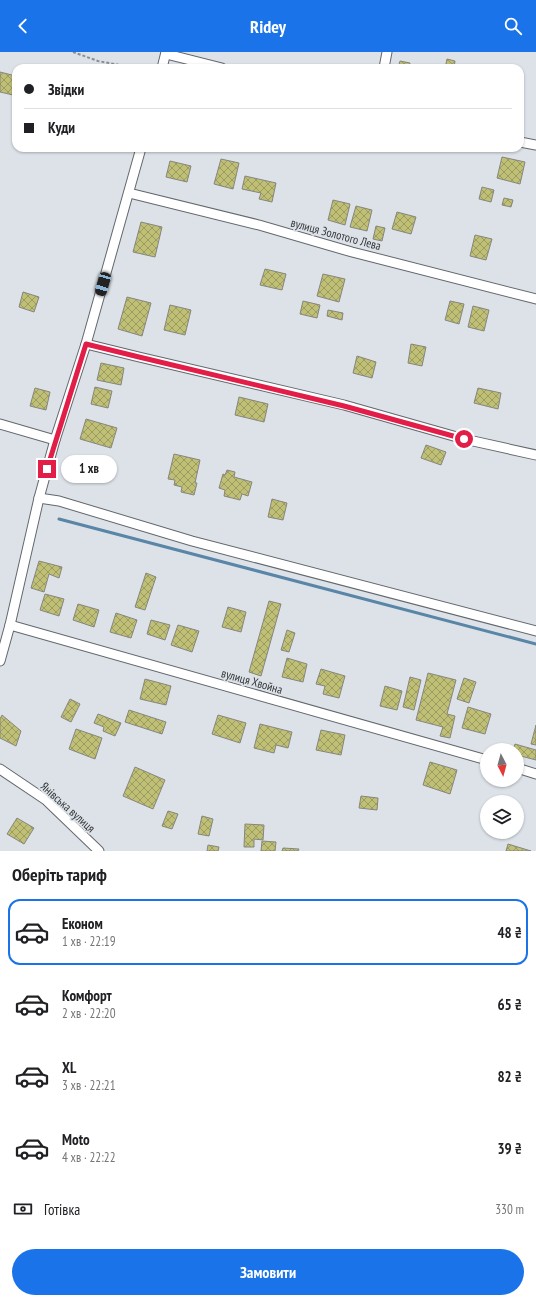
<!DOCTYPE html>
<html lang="uk">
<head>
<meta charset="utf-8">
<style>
	:root { --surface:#fff; --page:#f6f6f6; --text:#202124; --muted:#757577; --line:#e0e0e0; --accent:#1a73e8 }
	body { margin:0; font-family:"PT Sans Narrow",sans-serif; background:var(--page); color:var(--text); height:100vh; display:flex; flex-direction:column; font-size:15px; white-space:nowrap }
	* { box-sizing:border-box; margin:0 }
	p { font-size:13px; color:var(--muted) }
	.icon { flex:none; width:22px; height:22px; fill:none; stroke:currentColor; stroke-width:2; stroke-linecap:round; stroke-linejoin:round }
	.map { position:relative; height:799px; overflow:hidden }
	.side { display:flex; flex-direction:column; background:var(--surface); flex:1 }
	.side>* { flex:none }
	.guide { position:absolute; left:12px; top:12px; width:512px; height:88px; border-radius:12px; box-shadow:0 1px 3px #0004; display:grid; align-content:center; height:88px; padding:0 12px; background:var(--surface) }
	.needle { width:26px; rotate:174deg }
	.buttons { position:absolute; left:480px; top:691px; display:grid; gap:8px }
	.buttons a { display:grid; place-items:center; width:44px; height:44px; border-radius:50%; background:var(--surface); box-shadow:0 1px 3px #0004; font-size:20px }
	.end { position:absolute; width:18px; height:18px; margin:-9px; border:5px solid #e11d48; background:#fff; box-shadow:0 0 0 2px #fff }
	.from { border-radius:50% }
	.bubble { position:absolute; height:28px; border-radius:14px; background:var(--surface); box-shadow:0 1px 3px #0004; font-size:13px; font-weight:800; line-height:28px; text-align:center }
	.car { position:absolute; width:12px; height:24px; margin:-12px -6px; border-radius:5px; box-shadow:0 0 3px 1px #0007; background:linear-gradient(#222 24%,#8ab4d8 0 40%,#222 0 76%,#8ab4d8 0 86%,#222 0) }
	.guide b { display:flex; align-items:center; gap:14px; height:38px; font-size:15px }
	.guide b+b { border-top:1px solid var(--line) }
	.guide i { width:10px; height:10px; background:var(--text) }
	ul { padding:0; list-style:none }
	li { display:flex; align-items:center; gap:12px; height:66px; margin:0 8px 6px; padding:0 4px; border:2px solid transparent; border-radius:12px }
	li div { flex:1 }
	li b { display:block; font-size:15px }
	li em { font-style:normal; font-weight:800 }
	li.active { border-color:var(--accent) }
	li>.icon { width:36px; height:36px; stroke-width:1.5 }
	h2 { padding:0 12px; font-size:18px; line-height:48px }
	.pay { display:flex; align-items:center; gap:10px; height:44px; padding:0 12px; font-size:15px }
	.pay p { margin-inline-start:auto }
	.primary-button { display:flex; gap:8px; margin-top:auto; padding:8px 12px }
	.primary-button a { flex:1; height:46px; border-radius:24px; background:var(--accent); color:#fff; font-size:16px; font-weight:800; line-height:46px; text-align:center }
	header { display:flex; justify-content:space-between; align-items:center; height:52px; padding:0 12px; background:var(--accent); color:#fff; font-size:18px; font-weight:800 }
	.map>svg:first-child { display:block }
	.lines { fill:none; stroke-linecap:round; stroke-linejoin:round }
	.stream { stroke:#5985a7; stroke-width:3 }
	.building { fill:url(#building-cross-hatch); stroke:#85867f }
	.street-casing { stroke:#63686d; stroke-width:11 }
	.path { stroke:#8a8e92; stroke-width:2; stroke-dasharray:3 2; stroke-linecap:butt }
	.street { stroke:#fff; stroke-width:9 }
	.route { stroke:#e11d48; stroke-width:5 }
	.labels { text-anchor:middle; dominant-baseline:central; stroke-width:3.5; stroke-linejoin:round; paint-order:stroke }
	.street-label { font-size:12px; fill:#343739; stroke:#dce2e8 }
</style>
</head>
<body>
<header><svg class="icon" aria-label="back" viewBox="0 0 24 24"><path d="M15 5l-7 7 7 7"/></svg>Ridey<svg class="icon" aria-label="search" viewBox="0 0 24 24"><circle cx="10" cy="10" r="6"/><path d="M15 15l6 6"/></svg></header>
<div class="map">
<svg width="536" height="799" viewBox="0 0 536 799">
	<defs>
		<pattern id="building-cross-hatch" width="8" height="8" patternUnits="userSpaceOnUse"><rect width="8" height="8" fill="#bfbf75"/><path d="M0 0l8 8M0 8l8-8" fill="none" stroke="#9c9c61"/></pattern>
	</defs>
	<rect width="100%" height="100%" fill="#dce2e8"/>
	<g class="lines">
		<path class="stream" d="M59 467 536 592"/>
	</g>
	<g class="building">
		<path d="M447 7 455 9 454 16H445Z"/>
		<path d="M400 9 410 11 409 16H398Z"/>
		<path d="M0 20 16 24 13 43 0 40Z"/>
		<path d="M502 105 525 110 520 132 497 126Z"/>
		<path d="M221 107 239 111 233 137 214 132Z"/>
		<path d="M170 109 191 114 187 130 166 125Z"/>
		<path d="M245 124 276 131 272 150 259 147 261 141 242 137Z"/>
		<path d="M482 135 494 138 491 150 479 147Z"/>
		<path d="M504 146 513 148 511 155 502 153Z"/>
		<path d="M333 148 350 152 345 173 328 168Z"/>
		<path d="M356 154 372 158 367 179 350 175Z"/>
		<path d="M397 160 416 165 411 182 392 177Z"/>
		<path d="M141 170 162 175 155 205 133 200Z"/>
		<path d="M376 174 385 176 382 189 373 187Z"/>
		<path d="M475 183 492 187 486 208 470 204Z"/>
		<path d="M265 217 286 222 282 238 260 233Z"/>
		<path d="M323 222 345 227 339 250 317 244Z"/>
		<path d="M23 240 39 245 34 260 19 255Z"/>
		<path d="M127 245 151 251 142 284 118 277Z"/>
		<path d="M303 249 320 253 317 266 300 262Z"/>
		<path d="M450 249 464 252 459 272 445 268Z"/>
		<path d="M170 253 191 258 185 283 164 278Z"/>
		<path d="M473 254 489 258 484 279 468 275Z"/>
		<path d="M328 258 343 261 342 268 327 264Z"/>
		<path d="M411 292 426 295 422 314 408 311Z"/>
		<path d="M357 304 376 310 372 326 353 321Z"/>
		<path d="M101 311 124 316 121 333 97 328Z"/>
		<path d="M95 335 112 339 108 356 91 352Z"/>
		<path d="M35 336 50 340 46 358 30 354Z"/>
		<path d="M478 336 501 341 498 357 474 351Z"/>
		<path d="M239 345 268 352 264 370 235 363Z"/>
		<path d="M86 367 117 376 111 396 80 387Z"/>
		<path d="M426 393 446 400 441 413 421 406Z"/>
		<path d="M174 402 200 408 195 431H197L194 443 181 440 182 435 174 433 175 428 168 427Z"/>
		<path d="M227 418 235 420 234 425 252 430 248 444 242 442 240 448 224 444 225 438 219 436 223 422 225 423Z"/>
		<path d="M272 447 287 451 283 468 268 465Z"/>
		<path d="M39 509 62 515 59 526 49 522 44 540 31 536Z"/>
		<path d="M146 521 156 525 145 558 135 555Z"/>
		<path d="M45 542 64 547 59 564 40 558Z"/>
		<path d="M269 549 281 552 261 624 249 620Z"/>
		<path d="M78 552 99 558 94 575 73 568Z"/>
		<path d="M228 555 246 560 241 580 222 575Z"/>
		<path d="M116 561 137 568 131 586 110 580Z"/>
		<path d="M151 568 170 573 165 588 147 582Z"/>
		<path d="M178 573 199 579 192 600 171 593Z"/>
		<path d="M287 578 295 581 289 600 281 598Z"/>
		<path d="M287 606 307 612 303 630 282 625Z"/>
		<path d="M321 617 345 624 339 646 323 642 325 634 316 632Z"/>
		<path d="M428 621 456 628 447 662 455 664 450 686 440 684 443 675 416 668Z"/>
		<path d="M410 625 421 628 414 658 403 655Z"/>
		<path d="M464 626 476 630 469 651 457 647Z"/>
		<path d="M145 627 171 634 166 653 140 647Z"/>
		<path d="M385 634 402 639 397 658 380 654Z"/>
		<path d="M70 647 80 652 71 670 61 665Z"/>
		<path d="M468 655 491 662 485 682 462 676Z"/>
		<path d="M129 658 166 670 162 682 125 670Z"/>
		<path d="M98 662 121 671 115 684 103 679 104 675 94 671Z"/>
		<path d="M2 663 21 679 16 694 0 686V667Z"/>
		<path d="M218 663 246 671 240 691 212 682Z"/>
		<path d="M260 672 292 680 288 696 276 693 274 701 254 696Z"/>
		<path d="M536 673V693L531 692Z"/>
		<path d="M76 677 102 686 95 707 69 697Z"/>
		<path d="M321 678 345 683 341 703 316 698Z"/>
		<path d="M515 692 536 698V708L517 703V698H513Z"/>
		<path d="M430 710 457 718 450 742 423 733Z"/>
		<path d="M135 715 165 728 153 757 123 744Z"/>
		<path d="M361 744 378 746 377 758 359 756Z"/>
		<path d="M168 759 178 762 172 777 162 774Z"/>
		<path d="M202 764 213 767 209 784 198 782Z"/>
		<path d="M17 766 34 776 24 792 7 782Z"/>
		<path d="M245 772 264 773 263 788 254 787V795H244Z"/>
		<path d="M262 789 276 790 275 799H261Z"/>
		<path d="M508 792 531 799H506Z"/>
		<path d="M208 793 219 795 218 799H207Z"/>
		<path d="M283 796 299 797 298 799H282Z"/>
	</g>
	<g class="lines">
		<defs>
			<g id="street">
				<path d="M166 2 222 16"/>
				<path d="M162 16 166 0"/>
				<path d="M384 16 387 0"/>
				<path d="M520 90 536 93"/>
				<path d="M129 141 259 173 352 200 536 247"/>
				<path d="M86 292 139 305 344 353 464 387 536 403"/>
				<path d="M0 372 55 388"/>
				<path d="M39 446 59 449 192 489 536 579"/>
				<path d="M10 573 487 708"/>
				<path d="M0 609 10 573 39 446 55 388 86 292 141 96"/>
				<path d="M517 716 536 722"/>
				<path d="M0 717 46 748 99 799"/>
			</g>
		</defs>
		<use href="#street" class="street-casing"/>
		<path class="path" d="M73 0 98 9 136 16"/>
		<use href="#street" class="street"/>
	</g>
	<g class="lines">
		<path class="route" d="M47 417 86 292 139 305 344 354 464 387"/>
	</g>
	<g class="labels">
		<g class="street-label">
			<text transform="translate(336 182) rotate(15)">вулиця Золотого Лева</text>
			<text transform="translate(252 629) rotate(16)">вулиця Хвойна</text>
			<text transform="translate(68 755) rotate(42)">Янівська вулиця</text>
		</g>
	</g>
</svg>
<div class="buttons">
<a><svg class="needle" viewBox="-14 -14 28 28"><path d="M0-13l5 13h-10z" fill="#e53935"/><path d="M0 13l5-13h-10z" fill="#757577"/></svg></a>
<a><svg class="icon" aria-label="layers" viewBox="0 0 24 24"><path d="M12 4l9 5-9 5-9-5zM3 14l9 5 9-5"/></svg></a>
</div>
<i class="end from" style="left:464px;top:387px"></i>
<i class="end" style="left:47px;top:417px"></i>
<div class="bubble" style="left:61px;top:403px;width:56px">1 хв</div>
<i class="car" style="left:103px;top:232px;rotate:196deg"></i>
<div class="guide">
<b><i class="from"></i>Звідки</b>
<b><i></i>Куди</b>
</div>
</div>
<section class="side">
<h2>Оберіть тариф</h2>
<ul>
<li class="active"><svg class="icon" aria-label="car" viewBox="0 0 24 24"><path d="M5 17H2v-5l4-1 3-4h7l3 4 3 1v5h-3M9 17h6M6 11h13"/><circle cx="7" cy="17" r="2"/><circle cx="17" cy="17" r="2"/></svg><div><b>Економ</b><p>1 хв · 22:19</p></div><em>48 ₴</em></li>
<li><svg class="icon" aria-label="car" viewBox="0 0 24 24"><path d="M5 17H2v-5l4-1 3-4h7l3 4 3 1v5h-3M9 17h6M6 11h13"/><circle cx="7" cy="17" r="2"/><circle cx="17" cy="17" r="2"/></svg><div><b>Комфорт</b><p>2 хв · 22:20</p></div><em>65 ₴</em></li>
<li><svg class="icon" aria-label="car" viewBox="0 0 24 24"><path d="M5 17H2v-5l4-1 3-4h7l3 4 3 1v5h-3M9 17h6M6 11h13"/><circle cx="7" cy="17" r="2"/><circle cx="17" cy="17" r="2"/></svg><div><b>XL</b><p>3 хв · 22:21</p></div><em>82 ₴</em></li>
<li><svg class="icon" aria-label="car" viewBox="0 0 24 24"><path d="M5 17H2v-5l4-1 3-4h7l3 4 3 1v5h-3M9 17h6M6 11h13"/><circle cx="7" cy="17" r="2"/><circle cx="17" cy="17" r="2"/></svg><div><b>Moto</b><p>4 хв · 22:22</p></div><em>39 ₴</em></li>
</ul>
<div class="pay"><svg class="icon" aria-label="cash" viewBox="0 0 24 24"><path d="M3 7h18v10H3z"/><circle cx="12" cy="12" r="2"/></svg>Готівка<p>330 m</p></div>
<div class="primary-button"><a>Замовити</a></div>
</section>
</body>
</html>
